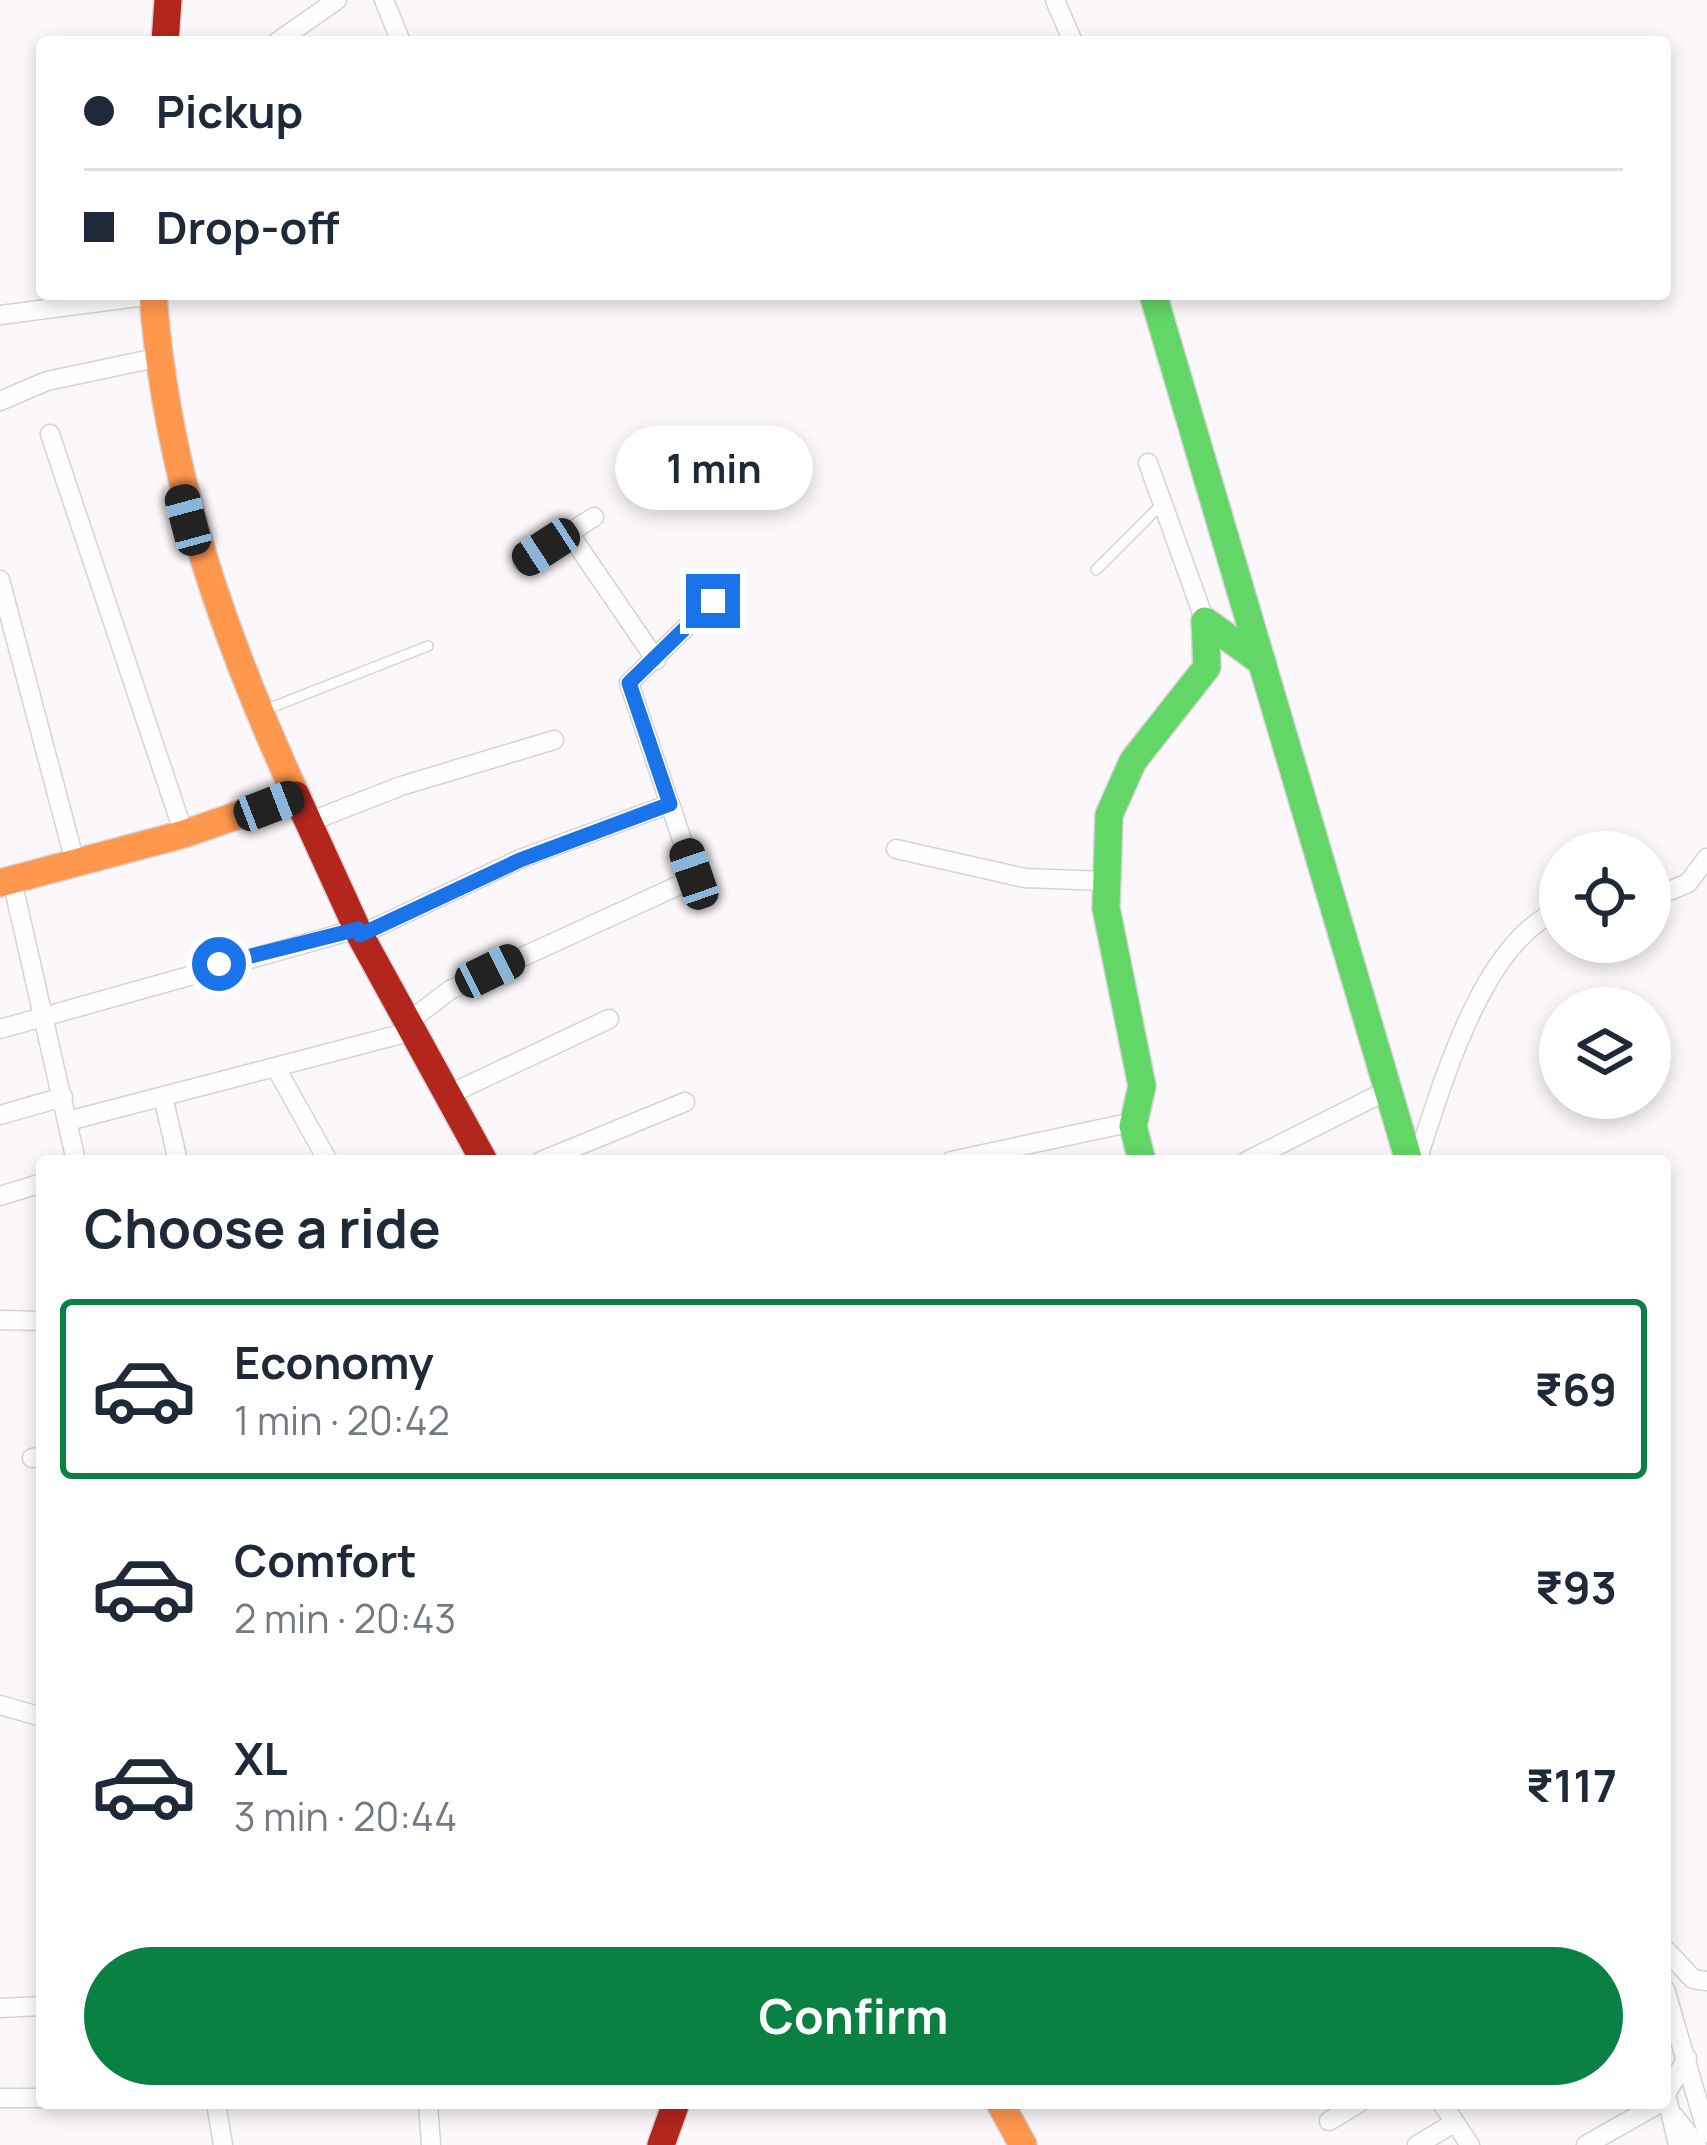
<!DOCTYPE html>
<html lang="en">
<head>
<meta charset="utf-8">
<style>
	:root { --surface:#fff; --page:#f6f6f7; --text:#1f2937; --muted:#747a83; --line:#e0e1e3; --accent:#0b8043 }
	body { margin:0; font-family:Manrope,sans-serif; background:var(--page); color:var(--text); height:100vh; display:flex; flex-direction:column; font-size:45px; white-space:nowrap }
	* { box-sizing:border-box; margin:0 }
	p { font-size:39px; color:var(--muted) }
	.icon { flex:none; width:66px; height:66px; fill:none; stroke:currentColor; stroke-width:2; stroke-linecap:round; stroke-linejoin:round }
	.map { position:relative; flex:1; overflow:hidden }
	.side { position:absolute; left:36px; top:1155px; width:1635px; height:954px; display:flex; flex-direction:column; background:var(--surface); border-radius:12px; box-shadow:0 6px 18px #0003 }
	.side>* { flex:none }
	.banner { position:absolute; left:36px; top:36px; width:1635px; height:264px; border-radius:12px; box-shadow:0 6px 18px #0003; display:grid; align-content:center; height:264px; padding:0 48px; background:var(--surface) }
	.tools { position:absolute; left:1539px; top:831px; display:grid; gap:24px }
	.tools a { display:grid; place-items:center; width:132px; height:132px; border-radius:50%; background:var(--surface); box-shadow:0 6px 18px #0003; font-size:60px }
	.end { position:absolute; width:54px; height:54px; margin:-27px; border:15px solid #1a73e8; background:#fff; box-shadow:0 0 0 6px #fff }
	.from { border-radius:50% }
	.bubble { position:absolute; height:84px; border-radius:42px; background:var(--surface); box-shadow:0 6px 18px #0003; font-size:39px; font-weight:700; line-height:84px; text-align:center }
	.car { position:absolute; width:36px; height:72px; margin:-36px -18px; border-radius:15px; box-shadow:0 0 9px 3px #0007; background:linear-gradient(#222 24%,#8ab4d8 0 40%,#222 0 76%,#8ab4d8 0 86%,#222 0) }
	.banner b { display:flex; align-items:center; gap:42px; height:114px; font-size:45px }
	.banner b+b { border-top:3px solid var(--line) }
	.banner i { width:30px; height:30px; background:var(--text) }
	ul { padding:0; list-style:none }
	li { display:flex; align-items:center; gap:36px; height:180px; margin:0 24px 18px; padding:0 24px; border:6px solid transparent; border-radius:12px }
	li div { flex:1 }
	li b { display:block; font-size:45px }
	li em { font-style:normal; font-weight:700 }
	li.active { border-color:var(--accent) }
	li>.icon { width:108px; height:108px; stroke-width:1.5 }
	h2 { padding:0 48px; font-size:54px; line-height:144px }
	.button { display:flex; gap:24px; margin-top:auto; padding:24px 48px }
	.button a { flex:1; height:138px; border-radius:72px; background:var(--accent); color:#fff; font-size:48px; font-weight:700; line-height:138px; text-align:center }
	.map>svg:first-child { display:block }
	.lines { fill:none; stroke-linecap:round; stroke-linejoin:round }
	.lane-casing { stroke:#d6d3d5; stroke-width:12 }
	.street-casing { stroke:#d6d3d5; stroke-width:21 }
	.fast-casing { stroke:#d6d3d5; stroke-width:30 }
	.slow-casing { stroke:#d6d3d5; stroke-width:30 }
	.jam-casing { stroke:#d6d3d5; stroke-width:30 }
	.lane { stroke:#fefefe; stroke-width:9 }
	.street { stroke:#fefefe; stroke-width:18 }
	.fast { stroke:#63d668; stroke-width:27 }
	.slow { stroke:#ff974d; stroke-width:27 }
	.jam { stroke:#b3261e; stroke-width:27 }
	.route { stroke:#1a73e8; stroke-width:15 }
</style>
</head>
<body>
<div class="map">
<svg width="1707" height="2145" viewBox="0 0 1707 2145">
	<rect width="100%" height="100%" fill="#fbf7fa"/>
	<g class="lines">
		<defs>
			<g id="lane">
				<path d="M1096 570 1163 503"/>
				<path d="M260 712 428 646"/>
			</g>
			<g id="street">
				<path d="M384 0 401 42"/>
				<path d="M1055 0 1073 42"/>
				<path d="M277 42 337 0"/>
				<path d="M0 315 153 295"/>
				<path d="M0 401 47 381 156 358"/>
				<path d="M50 434 184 834"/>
				<path d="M1148 463 1205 621"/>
				<path d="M569 533 656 660"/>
				<path d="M523 562 594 517"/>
				<path d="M0 580 75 862"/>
				<path d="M309 822 401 786 554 740"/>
				<path d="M896 849 1025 878 1104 881"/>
				<path d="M12 880 76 1161"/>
				<path d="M1650 899 1688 883 1707 858"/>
				<path d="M360 935 520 859 670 804"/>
				<path d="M408 1022 450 990 695 878 629 683 713 601"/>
				<path d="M0 1029 357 929"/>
				<path d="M276 1068 328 1161"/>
				<path d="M448 1095 609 1019"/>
				<path d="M163 1097 178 1161"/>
				<path d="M0 1115 63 1097"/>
				<path d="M68 1121 413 1031"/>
				<path d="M541 1161 685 1102"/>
				<path d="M951 1161 1133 1122"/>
				<path d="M1247 1161 1388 1090"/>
				<path d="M1417 1161C1441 1087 1483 939 1560 910"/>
				<path d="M0 1196 42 1183"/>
				<path d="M0 1320 42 1321"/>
				<path d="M32 1458 42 1456"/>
				<path d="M0 1705 42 1717"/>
				<path d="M1665 1949 1693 1979 1707 1981"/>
				<path d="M1665 1989 1707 2133"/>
				<path d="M0 2008 42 2006"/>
				<path d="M0 2098H42"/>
				<path d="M216 2103 223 2145"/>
				<path d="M428 2103 431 2145"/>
				<path d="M1442 2103 1470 2145"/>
				<path d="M1674 2116 1697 2145"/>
				<path d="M1329 2121 1359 2103"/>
				<path d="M1417 2145 1454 2123"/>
				<path d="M1586 2145 1660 2103"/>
				<path d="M1678 2145 1666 2094 1687 2058"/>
			</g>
			<g id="fast">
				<path d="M1153 294 1409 1161"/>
				<path d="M1142 1161 1133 1126 1142 1086 1106 908 1109 815 1133 761 1207 667 1205 621 1262 662"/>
			</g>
			<g id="slow">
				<path d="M0 883 184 834 296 795C222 633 166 473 153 294"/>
				<path d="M1000 2103 1023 2145"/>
			</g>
			<g id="jam">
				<path d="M165 42 168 0"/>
				<path d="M296 795 360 935 484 1161"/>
				<path d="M661 2145 676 2103"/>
			</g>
		</defs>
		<use href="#lane" class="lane-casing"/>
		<use href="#street" class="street-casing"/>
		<use href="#fast" class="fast-casing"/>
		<use href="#slow" class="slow-casing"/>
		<use href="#jam" class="jam-casing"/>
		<use href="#lane" class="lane"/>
		<use href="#street" class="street"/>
		<use href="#fast" class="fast"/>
		<use href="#slow" class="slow"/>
		<use href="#jam" class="jam"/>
	</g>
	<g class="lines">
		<path class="route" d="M219 964 358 929 360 935 520 860 670 804 629 683 713 601"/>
	</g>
</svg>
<div class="tools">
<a><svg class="icon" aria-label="locate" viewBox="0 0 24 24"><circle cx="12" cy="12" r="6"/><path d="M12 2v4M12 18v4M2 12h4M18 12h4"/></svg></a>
<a><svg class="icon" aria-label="layers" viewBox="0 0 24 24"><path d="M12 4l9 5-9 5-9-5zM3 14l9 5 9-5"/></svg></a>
</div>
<i class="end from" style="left:219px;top:964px"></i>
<i class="end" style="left:713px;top:601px"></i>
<div class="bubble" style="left:615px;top:426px;width:198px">1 min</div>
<i class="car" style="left:188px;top:520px;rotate:345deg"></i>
<i class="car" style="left:546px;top:547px;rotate:237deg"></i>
<i class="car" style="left:269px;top:806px;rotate:69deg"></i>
<i class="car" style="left:694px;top:874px;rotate:341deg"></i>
<i class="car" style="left:490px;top:971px;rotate:64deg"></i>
<div class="banner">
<b><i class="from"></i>Pickup</b>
<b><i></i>Drop-off</b>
</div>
<section class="side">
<h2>Choose a ride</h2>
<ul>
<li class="active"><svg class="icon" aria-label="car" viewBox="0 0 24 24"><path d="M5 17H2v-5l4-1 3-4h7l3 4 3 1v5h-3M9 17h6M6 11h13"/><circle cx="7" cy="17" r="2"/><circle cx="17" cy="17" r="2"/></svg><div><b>Economy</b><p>1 min · 20:42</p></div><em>₹69</em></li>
<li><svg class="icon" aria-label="car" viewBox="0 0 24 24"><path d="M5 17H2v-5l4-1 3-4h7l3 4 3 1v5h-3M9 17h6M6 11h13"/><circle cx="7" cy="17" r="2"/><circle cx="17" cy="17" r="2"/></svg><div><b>Comfort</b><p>2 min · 20:43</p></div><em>₹93</em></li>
<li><svg class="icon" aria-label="car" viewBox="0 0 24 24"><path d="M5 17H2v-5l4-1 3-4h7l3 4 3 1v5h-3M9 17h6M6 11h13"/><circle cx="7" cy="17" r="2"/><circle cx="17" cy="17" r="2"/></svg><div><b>XL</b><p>3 min · 20:44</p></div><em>₹117</em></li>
</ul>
<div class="button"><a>Confirm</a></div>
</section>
</div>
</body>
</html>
